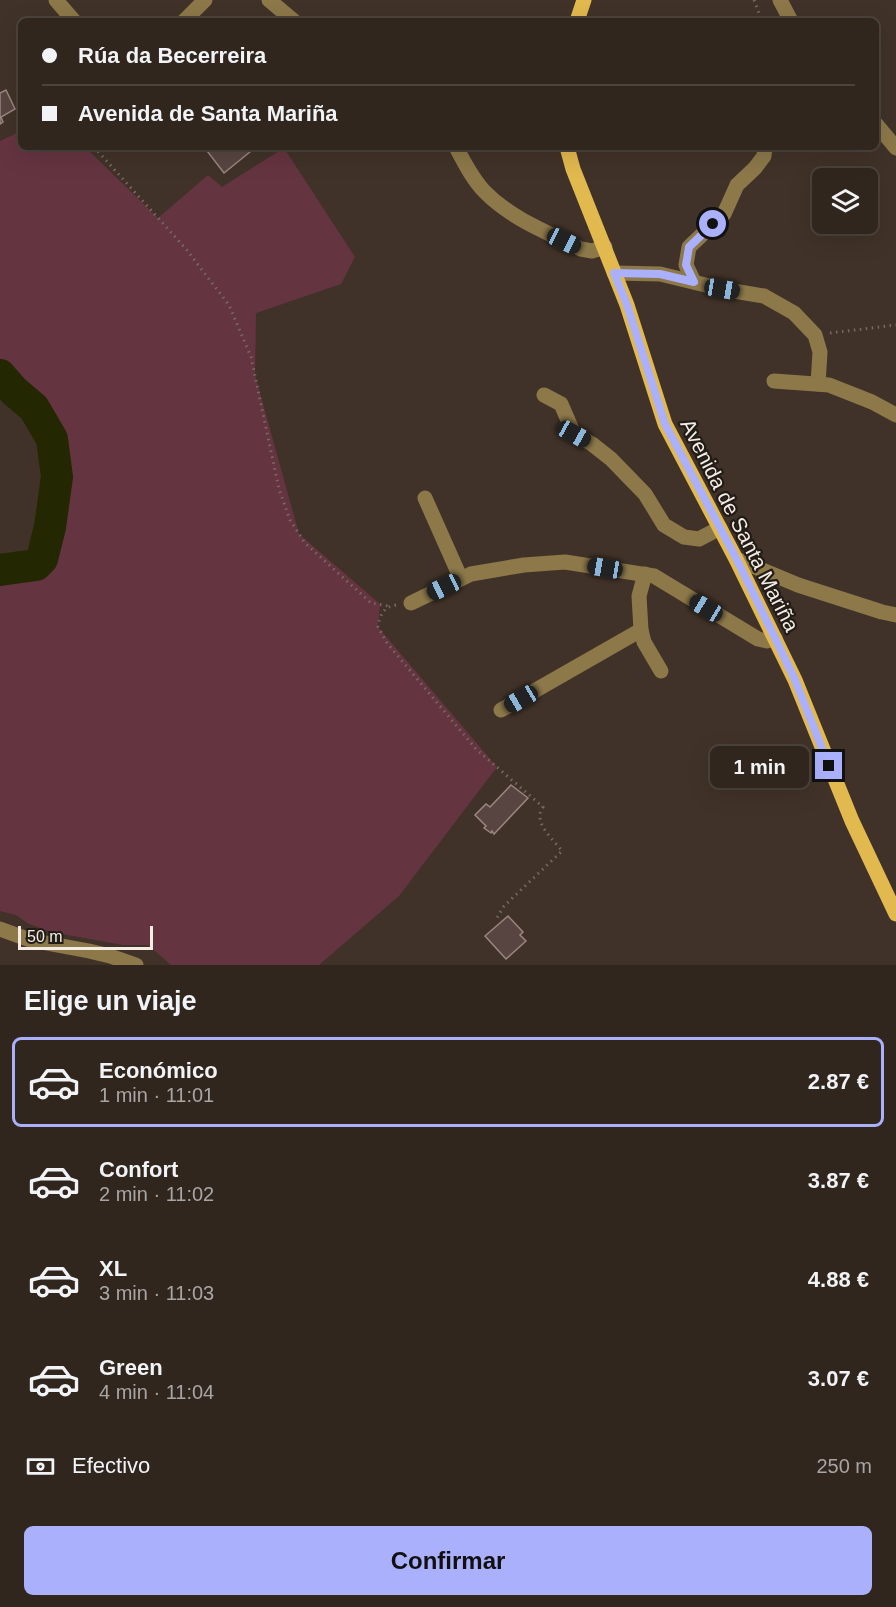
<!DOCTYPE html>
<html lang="es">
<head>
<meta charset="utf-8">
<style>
	:root { --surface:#30261e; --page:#3c322b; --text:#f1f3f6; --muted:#a8a5a4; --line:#4b433c; --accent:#aab0fb }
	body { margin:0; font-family:Arial,sans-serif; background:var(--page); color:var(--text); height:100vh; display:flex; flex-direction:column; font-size:22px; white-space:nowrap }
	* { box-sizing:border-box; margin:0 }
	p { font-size:20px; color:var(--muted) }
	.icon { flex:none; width:33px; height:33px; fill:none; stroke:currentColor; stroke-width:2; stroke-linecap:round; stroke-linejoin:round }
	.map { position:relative; height:965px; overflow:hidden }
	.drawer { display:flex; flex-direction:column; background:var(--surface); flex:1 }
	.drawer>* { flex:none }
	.top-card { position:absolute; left:18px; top:18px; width:861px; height:132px; border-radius:9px; box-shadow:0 6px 24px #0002,0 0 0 2px var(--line); display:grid; align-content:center; height:132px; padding:0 24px; background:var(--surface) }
	.fabs { position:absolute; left:812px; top:168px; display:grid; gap:12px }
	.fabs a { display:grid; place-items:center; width:66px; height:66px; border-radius:9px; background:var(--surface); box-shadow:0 6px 24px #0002,0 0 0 2px var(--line); font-size:30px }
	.scale { position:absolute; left:18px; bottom:15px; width:135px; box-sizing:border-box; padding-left:6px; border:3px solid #f5ece5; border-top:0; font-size:16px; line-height:21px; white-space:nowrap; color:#f5ece5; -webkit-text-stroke:4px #221c17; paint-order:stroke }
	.end { position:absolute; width:27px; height:27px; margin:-14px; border:8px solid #aab0fb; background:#111; box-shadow:0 0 0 3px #111 }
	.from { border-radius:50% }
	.bubble { position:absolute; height:42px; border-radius:9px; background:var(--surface); box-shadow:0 6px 24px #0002,0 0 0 2px var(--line); font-size:20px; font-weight:600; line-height:42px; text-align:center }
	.car { position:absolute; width:18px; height:36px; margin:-18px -9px; border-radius:8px; box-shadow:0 0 4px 2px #0007; background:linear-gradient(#222 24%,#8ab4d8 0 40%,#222 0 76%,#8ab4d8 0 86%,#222 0) }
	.top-card b { display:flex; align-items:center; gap:21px; height:57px; font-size:22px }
	.top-card b+b { border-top:2px solid var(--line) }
	.top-card i { width:15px; height:15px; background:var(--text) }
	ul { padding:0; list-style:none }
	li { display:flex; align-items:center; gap:18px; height:90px; margin:0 12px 9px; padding:0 12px; border:3px solid transparent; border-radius:9px }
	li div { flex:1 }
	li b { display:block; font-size:22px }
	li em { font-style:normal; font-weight:600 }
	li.current { border-color:var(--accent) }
	li>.icon { width:54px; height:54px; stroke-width:1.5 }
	h2 { padding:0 24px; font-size:27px; line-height:72px }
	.pay { display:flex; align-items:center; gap:15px; height:66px; padding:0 24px; font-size:22px }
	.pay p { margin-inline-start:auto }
	.button { display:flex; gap:12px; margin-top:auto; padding:12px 24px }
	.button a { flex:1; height:69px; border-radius:9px; background:var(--accent); color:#111; font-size:24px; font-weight:600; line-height:69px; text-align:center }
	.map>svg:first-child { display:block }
	.green { fill:#653441 }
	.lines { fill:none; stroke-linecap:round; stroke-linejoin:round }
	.river { stroke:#232702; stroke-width:32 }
	.building { fill:#584541; stroke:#9a8581; stroke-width:1.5 }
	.path { stroke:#776a61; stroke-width:3; stroke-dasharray:1.5 4.5; stroke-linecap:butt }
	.minor { stroke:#8c7849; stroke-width:15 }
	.major { stroke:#e2b94f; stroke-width:15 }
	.route { stroke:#aab0fb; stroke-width:8 }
	.labels { text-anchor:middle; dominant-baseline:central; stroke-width:4.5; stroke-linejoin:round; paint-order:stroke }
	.street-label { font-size:21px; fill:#f5ece5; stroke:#221c17 }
</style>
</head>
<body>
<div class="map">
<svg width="896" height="965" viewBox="0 0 896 965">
	<rect width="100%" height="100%" fill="#403228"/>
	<path class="green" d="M21 131V147H85L158 218 208 175 222 187 284 148 355 257 341 284 256 313 255 375 299 534 380 604 378 627 497 767 399 896 319 965H171L148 945H123L51 932 29 924 16 915 0 911V576L43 574 51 568 52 543 62 486 61 440 57 423 49 409 31 391 9 377 3 363 0 361V141Z"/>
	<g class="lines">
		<path class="river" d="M0 375 14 391 34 408 52 439 57 477 50 527 42 559 36 565 0 570"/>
	</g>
	<g class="building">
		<path d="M6 90 15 109 1 117 3 122 0 124V93Z"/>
		<path d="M204 147H256L224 173Z"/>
		<path d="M511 785 528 798 494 834 492 831 491 833 484 828 486 826 475 815 486 804 490 807Z"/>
		<path d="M508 916 523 932 520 935 526 941 506 959 485 936Z"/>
	</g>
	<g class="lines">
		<g class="path">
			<path d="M754 0 762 21"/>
			<path d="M94 147 186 249 229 305 251 357 279 489 290 520 305 543 371 603 388 606"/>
			<path d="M830 333 896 325"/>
			<path d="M396 605C383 607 380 615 378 627L387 643 476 749 543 807C532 822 553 839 562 851L504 906 497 918"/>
		</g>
		<g class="minor">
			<path d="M56 0 74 21"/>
			<path d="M269 0 294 21"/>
			<path d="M780 0 791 21"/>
			<path d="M184 21 205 0"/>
			<path d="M876 124 896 148"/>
			<path d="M456 147C464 162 472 178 484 191 511 219 547 232 581 249L592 251 605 247"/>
			<path d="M614 273 660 274 722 289 764 296 794 313 815 335 820 352 818 384"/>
			<path d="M694 282 686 265 689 247 724 214 737 185 755 168 764 156 765 147"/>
			<path d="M774 381 829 385 872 402 896 415"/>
			<path d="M544 395 561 404 574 434 592 444 611 459 645 494 664 525 684 537 699 539 720 528"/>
			<path d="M425 498 461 579"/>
			<path d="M736 559 798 585 882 612 896 615"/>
			<path d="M411 603 471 574 524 565 565 562 654 576 758 639 767 641 775 638"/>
			<path d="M641 630 644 642 661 671"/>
			<path d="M501 710 641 630 639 596 645 574"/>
			<path d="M0 929 30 940 89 951 110 956 136 965"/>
		</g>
		<g class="major">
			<path d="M577 21 584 0"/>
			<path d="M567 147 573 169 627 305 665 424 736 559 795 680 852 821 896 914"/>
		</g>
	</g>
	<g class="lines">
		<path class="route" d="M713 224 689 247 686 265 694 282 660 274 614 273 627 305 665 424 736 558 775 638 795 680 829 766"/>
	</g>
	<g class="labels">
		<g class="street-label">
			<text transform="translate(740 525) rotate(63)">Avenida de Santa Mariña</text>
		</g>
	</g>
</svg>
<div class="fabs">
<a><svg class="icon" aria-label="layers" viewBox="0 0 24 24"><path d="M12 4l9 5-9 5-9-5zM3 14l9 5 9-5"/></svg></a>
</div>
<div class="scale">50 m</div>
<i class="end from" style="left:713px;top:224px"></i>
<i class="end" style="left:829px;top:766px"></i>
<div class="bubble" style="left:710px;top:746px;width:99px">1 min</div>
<i class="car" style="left:564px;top:241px;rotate:116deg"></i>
<i class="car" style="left:722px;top:289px;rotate:99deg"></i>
<i class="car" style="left:574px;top:434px;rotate:119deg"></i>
<i class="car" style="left:605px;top:568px;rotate:279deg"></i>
<i class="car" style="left:444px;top:587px;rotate:245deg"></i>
<i class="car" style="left:706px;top:608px;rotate:301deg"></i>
<i class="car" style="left:521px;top:699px;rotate:240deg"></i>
<div class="top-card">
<b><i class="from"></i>Rúa da Becerreira</b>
<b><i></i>Avenida de Santa Mariña</b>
</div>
</div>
<section class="drawer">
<h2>Elige un viaje</h2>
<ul>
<li class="current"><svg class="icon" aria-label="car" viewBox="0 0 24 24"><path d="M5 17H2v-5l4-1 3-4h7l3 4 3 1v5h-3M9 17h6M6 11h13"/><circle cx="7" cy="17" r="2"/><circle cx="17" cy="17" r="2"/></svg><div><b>Económico</b><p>1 min · 11:01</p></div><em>2.87 €</em></li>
<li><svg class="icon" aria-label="car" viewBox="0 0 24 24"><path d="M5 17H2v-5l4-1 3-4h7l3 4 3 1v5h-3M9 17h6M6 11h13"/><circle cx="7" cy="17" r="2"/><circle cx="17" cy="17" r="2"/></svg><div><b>Confort</b><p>2 min · 11:02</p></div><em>3.87 €</em></li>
<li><svg class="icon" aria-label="car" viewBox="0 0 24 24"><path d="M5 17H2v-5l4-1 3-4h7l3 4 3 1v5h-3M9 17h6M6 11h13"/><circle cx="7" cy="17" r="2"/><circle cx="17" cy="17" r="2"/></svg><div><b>XL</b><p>3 min · 11:03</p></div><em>4.88 €</em></li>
<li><svg class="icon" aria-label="car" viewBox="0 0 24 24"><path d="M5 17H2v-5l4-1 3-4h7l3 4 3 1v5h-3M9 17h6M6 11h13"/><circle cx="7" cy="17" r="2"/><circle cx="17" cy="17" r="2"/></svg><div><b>Green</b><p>4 min · 11:04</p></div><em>3.07 €</em></li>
</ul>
<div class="pay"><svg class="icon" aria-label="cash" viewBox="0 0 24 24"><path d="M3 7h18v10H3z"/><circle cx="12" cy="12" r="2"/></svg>Efectivo<p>250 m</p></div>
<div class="button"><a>Confirmar</a></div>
</section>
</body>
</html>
